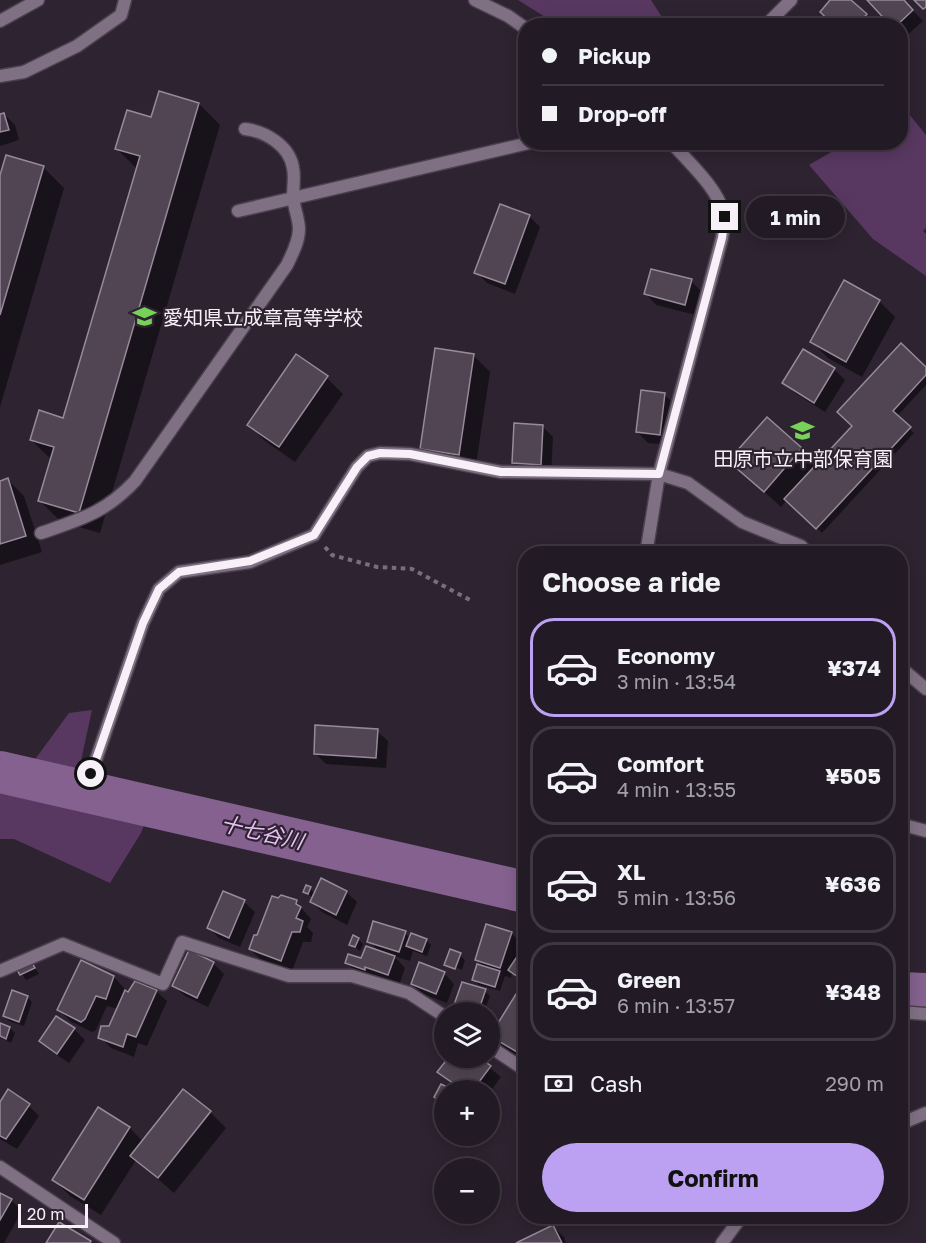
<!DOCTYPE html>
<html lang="en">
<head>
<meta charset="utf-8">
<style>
	:root { --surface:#221a25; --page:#2e2732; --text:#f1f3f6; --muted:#a2a1a7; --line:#3f3842; --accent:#bca0f2 }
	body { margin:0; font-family:"Golos Text","Noto Sans JP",sans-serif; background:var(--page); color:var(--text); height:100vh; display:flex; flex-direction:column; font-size:22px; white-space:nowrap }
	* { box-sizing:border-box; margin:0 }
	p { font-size:20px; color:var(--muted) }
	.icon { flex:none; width:33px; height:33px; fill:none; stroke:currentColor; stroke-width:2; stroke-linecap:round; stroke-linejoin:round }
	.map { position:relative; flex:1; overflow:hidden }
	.side { position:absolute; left:518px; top:546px; width:390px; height:678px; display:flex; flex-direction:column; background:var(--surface); border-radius:24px; box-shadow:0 3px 15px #0003,0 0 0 2px var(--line) }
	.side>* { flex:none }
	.hud { position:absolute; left:518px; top:18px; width:390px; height:132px; border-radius:24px; box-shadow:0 3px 15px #0003,0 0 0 2px var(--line); display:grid; align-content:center; height:132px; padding:0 24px; background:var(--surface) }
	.fabs { position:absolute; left:434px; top:1002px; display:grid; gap:12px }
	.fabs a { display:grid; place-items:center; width:66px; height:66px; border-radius:50%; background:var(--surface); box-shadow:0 3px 15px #0003,0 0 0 2px var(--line); font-size:30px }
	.scale { position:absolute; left:18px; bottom:15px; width:70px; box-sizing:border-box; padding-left:6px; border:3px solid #f7f0f9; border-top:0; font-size:16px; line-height:21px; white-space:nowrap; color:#f7f0f9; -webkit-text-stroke:4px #2e2331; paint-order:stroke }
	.end { position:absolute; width:27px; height:27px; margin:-14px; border:8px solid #f7f0f9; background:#111; box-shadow:0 0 0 3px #111 }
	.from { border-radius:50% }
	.bubble { position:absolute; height:42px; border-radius:21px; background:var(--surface); box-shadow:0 3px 15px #0003,0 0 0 2px var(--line); font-size:20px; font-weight:700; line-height:42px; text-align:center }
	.hud b { display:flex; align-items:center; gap:21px; height:57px; font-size:22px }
	.hud b+b { border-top:2px solid var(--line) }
	.hud i { width:15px; height:15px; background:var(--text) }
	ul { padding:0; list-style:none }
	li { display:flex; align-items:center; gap:18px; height:99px; margin:0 12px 9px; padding:0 12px; border:3px solid var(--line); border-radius:24px }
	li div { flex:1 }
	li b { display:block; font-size:22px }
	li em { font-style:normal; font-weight:700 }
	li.on { border-color:var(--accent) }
	li>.icon { width:54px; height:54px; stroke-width:1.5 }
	h2 { padding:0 24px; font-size:27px; line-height:72px }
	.pay { display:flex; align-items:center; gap:15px; height:66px; padding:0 24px; font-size:22px }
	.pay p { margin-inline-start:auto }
	.cta { display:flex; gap:12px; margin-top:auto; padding:12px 24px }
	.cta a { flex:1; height:69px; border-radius:36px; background:var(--accent); color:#111; font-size:24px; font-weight:700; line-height:69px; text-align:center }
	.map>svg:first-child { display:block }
	.green { fill:#583861 }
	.shadow { fill:#0007 }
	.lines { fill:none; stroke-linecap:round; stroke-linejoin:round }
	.river { stroke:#84618e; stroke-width:42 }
	.building { fill:#514554; stroke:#978a9b; stroke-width:1.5 }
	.street-casing { stroke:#4a404d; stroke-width:15 }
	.path { stroke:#796f7b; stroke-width:4; stroke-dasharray:4.5 4.5; stroke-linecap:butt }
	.street { stroke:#807084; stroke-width:12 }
	.route { stroke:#f7f0f9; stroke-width:8 }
	.labels { text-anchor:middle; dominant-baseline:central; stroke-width:4.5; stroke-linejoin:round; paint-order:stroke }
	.poi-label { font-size:20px; fill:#f7f0f9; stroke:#2e2331; text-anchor:start }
	.water-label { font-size:21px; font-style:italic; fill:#eac0f7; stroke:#2e2331 }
</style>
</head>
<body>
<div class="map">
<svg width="926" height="1243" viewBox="0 0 926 1243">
	<rect width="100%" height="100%" fill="#2e2331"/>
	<g class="green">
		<path d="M518 0H651L667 25H558Z"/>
		<path d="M904 108 926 135V228L923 231 926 234V276L873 239 809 165 847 143 900 142V110Z"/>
		<path d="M92 710 77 779 154 799 141 833 110 883 14 839H0V756L33 762 69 713Z"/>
	</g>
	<g class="shadow">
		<path d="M832 0H849L876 26H836Z"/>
		<path d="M869 0H903L923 21 905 37 900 33V26H893Z"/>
		<path d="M199 104 220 125 100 533 61 522 40 501 52 460 31 440 64 419 137 169 117 149 152 119Z"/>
		<path d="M4 114 15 125 19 140 0 146V116Z"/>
		<path d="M43 167 64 188 0 407V171L2 173Z"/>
		<path d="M501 206 530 217 540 227 515 294 487 283 476 272Z"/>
		<path d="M691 281 702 292 696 315 656 305 646 294Z"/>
		<path d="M879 301 895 317 862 377 828 358 812 342Z"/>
		<path d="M297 356 327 378 343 394 295 462 265 441 249 425Z"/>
		<path d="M474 356 490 372 475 471 437 465 421 449Z"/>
		<path d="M834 369 845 380 825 412 795 393 784 383Z"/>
		<path d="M926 369V385L897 416 914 433 822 533 787 500 781 507 730 461 767 419 818 465Z"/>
		<path d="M664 394 675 405 670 445 648 443 637 432Z"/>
		<path d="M542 426 553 437 551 475 524 474 513 463Z"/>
		<path d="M8 480 24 496 42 552 0 565V483Z"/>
		<path d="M377 731 388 741 386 768 326 764 315 753Z"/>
		<path d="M310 888 315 894 346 892 357 902 347 925 322 912 312 902 313 898 305 892Z"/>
		<path d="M224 892 244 902 255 912 240 947 219 938 208 927Z"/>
		<path d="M296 902 311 919 307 927 313 933 311 942H303L292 971 261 960 250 949 258 937Z"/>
		<path d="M405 933 410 938 426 940 431 945 427 956 413 951 410 961 394 956 405 968 399 985 358 973 347 963 362 960 379 952 369 941Z"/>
		<path d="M511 933 522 944 518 956 525 949V982L512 972 511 978 505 976 500 991 479 985 474 980 485 968 476 959Z"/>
		<path d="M358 939 363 944 360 951 351 944Z"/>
		<path d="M451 951 460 955 465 960 462 970 450 965V968L446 964Z"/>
		<path d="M31 962 39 974 26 980 18 968Z"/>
		<path d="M213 963 224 974 208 1007 185 996 174 986Z"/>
		<path d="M444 973 454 984 447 1003 423 994 412 984Z"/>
		<path d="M114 977 124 988 123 991 129 994 156 991 167 1001 147 1046 138 1043 134 1057 111 1048 100 1037 110 1028 118 1009 107 1006 96 1030 92 1032 70 1021 59 1010Z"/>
		<path d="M525 990V1060L502 1046 492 1036Z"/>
		<path d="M485 991 490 996 484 1012H470L461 1010 456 1005Z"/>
		<path d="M27 997 32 1002 24 1026 9 1021 4 1016Z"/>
		<path d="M1 1025 10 1028 15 1033 11 1043 0 1037Z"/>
		<path d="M74 1029 85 1040 69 1063 51 1051 41 1041Z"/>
		<path d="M450 1058H478L501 1077 489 1093V1090H461L439 1072Z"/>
		<path d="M0 1105 29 1106 39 1116 17 1149 0 1139Z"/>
		<path d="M99 1109 130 1128 143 1142 210 1112 226 1128 174 1193 136 1160 101 1215 70 1196 54 1180Z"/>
		<path d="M0 1195 11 1200 22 1211 4 1243H0Z"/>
		<path d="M553 1227 564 1237 566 1243H519Z"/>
	</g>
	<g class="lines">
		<g class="river">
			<path d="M0 772 525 892"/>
			<path d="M900 993 926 994"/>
		</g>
	</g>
	<g class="building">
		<path d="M830 0H851L867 14 857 26H835L820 12Z"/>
		<path d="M867 0H904L913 10 896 26H891Z"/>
		<path d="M914 0H926V7L923 9Z"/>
		<path d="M159 91 199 103 79 513 38 501 54 447 30 440 39 410 63 418 140 156 115 149 127 110 151 117Z"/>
		<path d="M4 113 9 130 0 132V114Z"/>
		<path d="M6 155 44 166 0 315V175Z"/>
		<path d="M500 204 530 215 505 284 474 273Z"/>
		<path d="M651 269 692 279 685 305 644 294Z"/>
		<path d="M844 280 880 300 846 362 810 342Z"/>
		<path d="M901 343 926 367V375L893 411 911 427 816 529 784 499 852 426 837 412Z"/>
		<path d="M435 348 474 354 459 455 420 449Z"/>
		<path d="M803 349 835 368 814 403 782 383Z"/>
		<path d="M296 354 328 376 279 447 247 425Z"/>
		<path d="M641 390 665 393 660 435 636 432Z"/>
		<path d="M767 417 802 448 764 492 728 461Z"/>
		<path d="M514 423 543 425 541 465 512 463Z"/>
		<path d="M8 478 26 536 0 544V481Z"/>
		<path d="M315 725 378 729 376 758 314 754Z"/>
		<path d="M321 878 347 891 336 915 310 902Z"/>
		<path d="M306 885 311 887 308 894 303 892Z"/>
		<path d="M223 891 245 900 229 938 207 928Z"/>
		<path d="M281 895 297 900 296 904 301 907 296 918 303 921 300 932H292L281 961 249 949 254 935H257L272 896 278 898Z"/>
		<path d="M373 921 406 931 399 952 367 942Z"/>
		<path d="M486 924 512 932 500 968 475 960Z"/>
		<path d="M411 933 427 939 422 952 406 946Z"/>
		<path d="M353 935 359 938 355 947 349 945Z"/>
		<path d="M366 946 395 956 388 975 365 967V970L345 963 348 954 361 958Z"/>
		<path d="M524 946 525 973 521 979 508 970Z"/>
		<path d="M450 949 461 953 455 969 444 965Z"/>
		<path d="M189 950 214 962 197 998 172 986Z"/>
		<path d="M81 960 114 976 106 999 96 996 85 1019 81 1022 57 1010Z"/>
		<path d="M31 961 35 968 20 975 16 968Z"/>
		<path d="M419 962 445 972 436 994 411 984Z"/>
		<path d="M477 964 500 971 495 987 472 980Z"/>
		<path d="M135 981 157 990 136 1037 127 1034 123 1047 98 1038 101 1026H109L125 990 128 992Z"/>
		<path d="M462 982 486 989 478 1012 454 1005Z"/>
		<path d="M521 986 525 989V1050L522 1055 490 1036Z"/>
		<path d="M12 990 28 996 19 1022 3 1016Z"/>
		<path d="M56 1016 75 1028 57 1054 39 1041Z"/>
		<path d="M0 1023 10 1027 6 1039 0 1036Z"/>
		<path d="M448 1058H480L491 1066 473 1090H463L437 1072Z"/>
		<path d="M441 1084 453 1090H444V1104L434 1097Z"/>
		<path d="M8 1089 30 1104 6 1139 0 1136V1102Z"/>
		<path d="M183 1089 211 1111 158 1178 130 1156Z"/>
		<path d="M524 1102H525V1117L519 1115Z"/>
		<path d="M98 1107 130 1127 84 1200 52 1180Z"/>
		<path d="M0 1193 12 1199 0 1220Z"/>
		<path d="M59 1222 91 1241 90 1243H46Z"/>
		<path d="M553 1225 562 1243H516Z"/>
	</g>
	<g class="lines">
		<defs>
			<g id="street">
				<path d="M475 0 508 16 525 28"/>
				<path d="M0 21 38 0"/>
				<path d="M765 26 791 0"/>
				<path d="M0 76 24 72 77 46 121 15 125 0"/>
				<path d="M238 211 533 142"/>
				<path d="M41 533C81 519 105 513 135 481L287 265C292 254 299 242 299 229 299 219 294 208 293 197 293 187 295 177 293 168 290 146 265 131 245 129"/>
				<path d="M646 554 659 474 722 238C723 230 726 221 724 214 717 187 689 163 671 142"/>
				<path d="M900 667 926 689"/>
				<path d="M91 774 143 623 159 589 179 572 250 562 314 535 357 467 368 456 380 453 410 454 501 472 659 474 688 483 742 522 801 546 808 554"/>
				<path d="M900 824 926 831"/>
				<path d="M0 971 63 944 163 984 182 942 289 976H352L409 993 444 1016"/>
				<path d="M900 1012 926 1014"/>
				<path d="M489 1046 525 1070"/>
				<path d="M900 1124 926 1113"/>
				<path d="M0 1167 114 1243"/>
				<path d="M722 1243 742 1216"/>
			</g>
		</defs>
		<use href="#street" class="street-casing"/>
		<path class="path" d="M325 547 332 555 377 567 412 569 470 600"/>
		<use href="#street" class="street"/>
	</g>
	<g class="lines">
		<path class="route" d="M91 774 143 623 159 589 179 572 250 561 314 535 357 467 368 456 380 453 410 454 501 472 659 474 722 238 725 217"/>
	</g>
	<defs>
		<symbol id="school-bare" viewBox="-9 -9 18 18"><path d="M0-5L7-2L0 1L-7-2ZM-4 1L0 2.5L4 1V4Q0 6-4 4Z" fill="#77d259" stroke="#2e2331" stroke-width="2.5" paint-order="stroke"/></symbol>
	</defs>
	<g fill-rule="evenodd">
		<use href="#school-bare" x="128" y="300" width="33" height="33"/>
		<use href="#school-bare" x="786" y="414" width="33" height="33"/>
	</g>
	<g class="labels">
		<g class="poi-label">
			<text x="163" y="317">愛知県立成章高等学校</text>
			<text x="803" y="458" text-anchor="middle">田原市立中部保育園</text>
		</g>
		<g class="water-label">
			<text transform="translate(262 832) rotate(13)">十七谷川</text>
		</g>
	</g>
</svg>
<div class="fabs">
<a><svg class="icon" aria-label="layers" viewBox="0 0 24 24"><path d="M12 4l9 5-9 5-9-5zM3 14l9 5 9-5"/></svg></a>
<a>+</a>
<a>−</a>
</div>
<div class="scale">20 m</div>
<i class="end from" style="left:91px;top:774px"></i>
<i class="end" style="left:725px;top:217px"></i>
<div class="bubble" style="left:746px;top:196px;width:99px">1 min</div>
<div class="hud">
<b><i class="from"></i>Pickup</b>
<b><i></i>Drop-off</b>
</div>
<section class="side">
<h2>Choose a ride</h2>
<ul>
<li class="on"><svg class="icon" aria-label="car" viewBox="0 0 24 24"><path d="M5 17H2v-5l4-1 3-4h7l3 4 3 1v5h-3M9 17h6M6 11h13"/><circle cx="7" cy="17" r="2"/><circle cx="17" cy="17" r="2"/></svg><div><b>Economy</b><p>3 min · 13:54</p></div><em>¥374</em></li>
<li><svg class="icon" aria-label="car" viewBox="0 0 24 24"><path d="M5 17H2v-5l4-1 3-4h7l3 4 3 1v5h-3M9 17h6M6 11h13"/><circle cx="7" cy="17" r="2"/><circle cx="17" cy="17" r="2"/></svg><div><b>Comfort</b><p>4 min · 13:55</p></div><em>¥505</em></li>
<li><svg class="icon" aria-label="car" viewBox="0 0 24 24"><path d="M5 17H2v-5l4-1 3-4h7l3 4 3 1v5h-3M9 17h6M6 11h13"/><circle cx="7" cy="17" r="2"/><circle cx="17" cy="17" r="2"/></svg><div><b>XL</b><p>5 min · 13:56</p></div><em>¥636</em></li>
<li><svg class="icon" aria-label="car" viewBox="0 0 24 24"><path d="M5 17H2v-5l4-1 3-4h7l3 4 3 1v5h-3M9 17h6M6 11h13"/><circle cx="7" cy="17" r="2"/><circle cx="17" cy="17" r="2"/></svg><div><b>Green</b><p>6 min · 13:57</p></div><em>¥348</em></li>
</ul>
<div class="pay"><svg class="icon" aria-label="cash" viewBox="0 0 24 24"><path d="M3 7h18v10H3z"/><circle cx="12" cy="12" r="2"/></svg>Cash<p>290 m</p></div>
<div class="cta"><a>Confirm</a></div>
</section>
</div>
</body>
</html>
